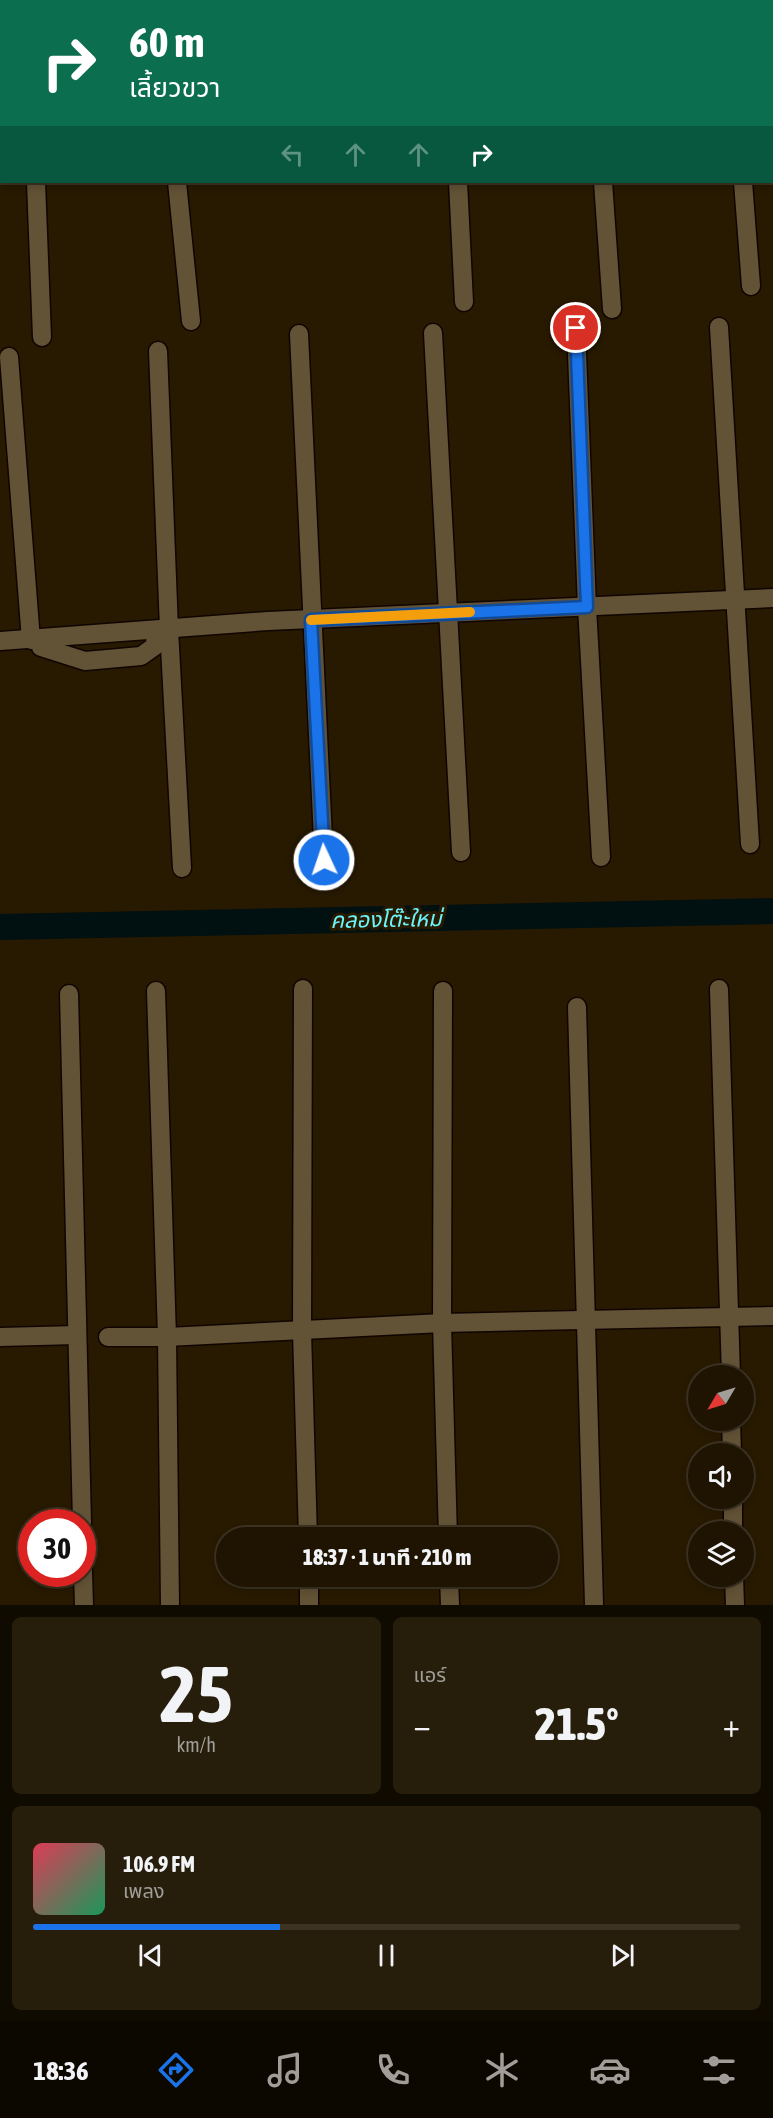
<!DOCTYPE html>
<html lang="th">
<head>
<meta charset="utf-8">
<style>
	:root { --surface:#1e1401; --page:#261d0b; --text:#f1f3f6; --muted:#a19e99; --line:#3c3323; --accent:#1a73e8 }
	body { margin:0; font-family:"Asap Condensed","Noto Sans Thai",sans-serif; background:var(--page); color:var(--text); height:100vh; display:flex; flex-direction:column; font-size:22px; white-space:nowrap }
	* { box-sizing:border-box; margin:0 }
	p { font-size:20px; color:var(--muted) }
	.icon { flex:none; width:33px; height:33px; fill:none; stroke:currentColor; stroke-width:2; stroke-linecap:round; stroke-linejoin:round }
	.map { position:relative; height:1605px; overflow:hidden }
	.side { display:flex; flex-direction:column; gap:12px; padding:12px; background:#100b01; flex:1 }
	.side>* { flex:none }
	.hud { position:absolute; left:0px; top:0px; width:774px; height:183px; box-shadow:0 3px 9px #0003,0 0 0 2px var(--line); background:#0b6e4f; color:#fff; overflow:hidden }
	.needle { width:39px; rotate:232deg }
	.controls { position:absolute; left:688px; top:1365px; display:grid; gap:12px }
	.controls a { display:grid; place-items:center; width:66px; height:66px; border-radius:50%; background:var(--surface); box-shadow:0 3px 9px #0003,0 0 0 2px var(--line); font-size:30px }
	.speed { position:absolute; left:18px; top:1509px; display:flex; gap:12px; font-size:30px; font-weight:700; text-align:center }
	.speed>* { display:grid; place-content:center; width:78px; height:78px; border-radius:50%; background:var(--surface); box-shadow:0 3px 9px #0003,0 0 0 2px var(--line); line-height:1 }
	.speed .limit { border:9px solid #d22; background:#fff; color:#111 }
	.pin { position:absolute; display:grid; place-items:center; width:51px; height:51px; color:#fff; margin:-26px; border:3px solid #fff; border-radius:50%; box-shadow:0 2px 6px #0007 }
	.me { position:absolute; width:66px; margin:-33px; rotate:357deg; stroke-linejoin:round; filter:drop-shadow(0 0 4px #0008) }
	.turn { display:flex; align-items:center; gap:21px; height:126px; padding:0 30px; font-size:27px }
	.turn .icon { width:78px; height:78px; stroke-width:2.5 }
	.turn b { display:block; font-size:42px; line-height:51px }
	.lanes { display:flex; align-items:center; height:57px; padding:0 30px; background:#0003; justify-content:center; gap:30px; direction:ltr }
	.lanes .off { opacity:.35 }
	.big { font-size:45px; font-weight:800; line-height:1.1 }
	.side .card { flex:1; display:flex; flex-direction:column; justify-content:center; gap:9px; min-width:0; padding:0 21px; border-radius:9px; background:var(--page) }
	.side .dial { align-items:center; gap:0 }
	.dial b { font-size:78px; line-height:1 }
	.song { display:flex; align-items:center; gap:18px }
	.cover { width:72px; height:72px; border-radius:9px; background:linear-gradient(135deg,hsl(350 70% 55%),hsl(150 70% 35%)) }
	.played { height:6px; border-radius:3px; background:linear-gradient(90deg,var(--accent) 35%,var(--line) 35%) }
	.keys { display:flex; justify-content:space-around; direction:ltr }
	.heat { display:flex; justify-content:space-between; align-items:center; font-size:33px; direction:ltr }
	.side .tiles { flex:1; display:grid; gap:12px; grid-template-columns:1fr 1fr }
	.card:last-child { grid-column:span 2 }
	.trip { position:absolute; left:216px; top:1527px; width:342px; height:60px; border-radius:30px; background:var(--surface); box-shadow:0 3px 9px #0003,0 0 0 2px var(--line); font-weight:800; line-height:60px; text-align:center }
	.dock { display:flex; height:96px; justify-content:space-around; align-items:center; background:#0c0800; color:var(--muted) }
	.dock .icon { width:42px; height:42px }
	.dock .on { color:var(--accent) }
	.dock b { font-size:27px; color:var(--text) }
	.map>svg:first-child { display:block }
</style>
</head>
<body>
<div class="map">
<svg width="773" height="1605" viewBox="0 0 773 1605">
	<rect width="100%" height="100%" fill="#281a01"/>
	<g fill="none" stroke-linecap="round" stroke-linejoin="round">
		<!-- canal -->
		<polyline stroke="#011011" stroke-width="26" points="0,927 773,911"/>
		<defs>
			<g id="minor">
				<polyline points="160,0 160,2"/>
				<polyline points="251,0 252,2"/>
				<polyline points="450,0 450,2"/>
				<polyline points="591,0 591,2"/>
				<polyline points="728,0 729,2"/>
				<polyline points="0,2 50,0"/>
				<polyline points="359,2 360,0"/>
				<polyline points="36,182 42,337"/>
				<polyline points="177,182 191,321"/>
				<polyline points="458,182 464,302"/>
				<polyline points="603,182 612,309"/>
				<polyline points="743,182 751,286"/>
				<polyline points="719,327 750,844"/>
				<polyline points="576,328 587,607 601,857"/>
				<polyline points="433,333 461,852"/>
				<polyline points="299,334 324,860"/>
				<polyline points="158,351 169,629 182,868"/>
				<polyline points="9,357 31,640"/>
				<polyline points="40,639 41,647 85,661 141,656 155,646 156,630"/>
				<polyline points="0,641 268,621 773,598"/>
				<polyline points="303,989 302,1331 308,1538"/>
				<polyline points="719,989 731,1376"/>
				<polyline points="156,991 167,1337 170,1605"/>
				<polyline points="443,991 442,1323 448,1538"/>
				<polyline points="69,994 82,1522"/>
				<polyline points="577,1007 594,1605"/>
				<polyline points="0,1337 77,1335"/>
				<polyline points="108,1337 167,1337 442,1323 773,1316"/>
				<polyline points="731,1420 732,1454"/>
				<polyline points="733,1498 733,1532"/>
				<polyline points="82,1540 84,1605"/>
				<polyline points="309,1576 309,1605"/>
				<polyline points="449,1576 450,1605"/>
				<polyline points="734,1576 735,1605"/>
			</g>
		</defs>
		<!-- minor casing -->
		<use href="#minor" stroke="#100500" stroke-width="21"/>
		<!-- minor -->
		<use href="#minor" stroke="#625236" stroke-width="18"/>
	</g>
	<g fill="none" stroke-linecap="round" stroke-linejoin="round">
		<defs>
			<polyline id="route" points="324,860 311,620 587,607 576,328"/>
		</defs>
		<!-- route casing -->
		<use href="#route" stroke="#114b97" stroke-width="15"/>
		<!-- route -->
		<use href="#route" stroke="#1a73e8" stroke-width="10"/>
		<!-- slow -->
		<polyline stroke="#f59e0b" stroke-width="10" points="311,620 470,612"/>
	</g>
	<g text-anchor="middle" stroke-width="6" stroke-linejoin="round" paint-order="stroke">
		<!-- water labels -->
		<g font-size="22" font-style="italic" fill="#6af5fb" stroke="#281a01">
			<text transform="translate(386 919) rotate(-1)" y="8">คลองโต๊ะใหม่</text>
		</g>
	</g>
</svg>
<div class="controls">
<a><svg class="needle" viewBox="-14 -14 28 28"><path d="M0-13l5 13h-10z" fill="#e53935"/><path d="M0 13l5-13h-10z" fill="#a19e99"/></svg></a>
<a><svg class="icon" aria-label="sound" viewBox="0 0 24 24"><path d="M4 9h4l5-4v14l-5-4H4zM17 9q2 3 0 6"/></svg></a>
<a><svg class="icon" aria-label="layers" viewBox="0 0 24 24"><path d="M12 4l9 5-9 5-9-5zM3 14l9 5 9-5"/></svg></a>
</div>
<div class="speed"><div class="limit">30</div></div>
<div class="pin" style="left:576px;top:328px;background:#d93025"><svg class="icon" aria-label="arrive" viewBox="0 0 24 24"><path d="M6 21V4h12l-3 4 3 4H6"/></svg></div>
<svg class="me" style="left:324px;top:860px" viewBox="-20 -20 40 40"><circle r="17" fill="#1a73e8" stroke="#fff" stroke-width="3"/><path d="M0-11L8 9 0 5-8 9z" fill="#fff"/></svg>
<div class="trip">18:37 · 1 นาที · 210 m</div>
<div class="hud">
<div class="turn"><svg class="icon" aria-label="right" viewBox="0 0 24 24"><path d="M7 20v-9h11M14 6l5 5-5 5"/></svg><div><b>60 m</b>เลี้ยวขวา</div></div>
<div class="lanes"><svg class="icon off" aria-label="left" viewBox="0 0 24 24"><path d="M17 20v-9H6M10 6l-5 5 5 5"/></svg><svg class="icon off" aria-label="ahead" viewBox="0 0 24 24"><path d="M12 20V5M6 11l6-6 6 6"/></svg><svg class="icon off" aria-label="ahead" viewBox="0 0 24 24"><path d="M12 20V5M6 11l6-6 6 6"/></svg><svg class="icon" aria-label="right" viewBox="0 0 24 24"><path d="M7 20v-9h11M14 6l5 5-5 5"/></svg></div>
</div>
</div>
<section class="side">
<div class="tiles">
<div class="card dial"><b>25</b><p>km/h</p></div>
<div class="card"><p>แอร์</p>
<div class="heat"><a>−</a><b class="big">21.5°</b><a>+</a></div>
</div>
<div class="card">
<div class="song"><i class="cover"></i><div><b>106.9 FM</b><p>เพลง</p></div></div>
<div class="played"></div>
<div class="keys"><svg class="icon" aria-label="previous" viewBox="0 0 24 24"><path d="M18 5L8 12l10 7zM5 5v14"/></svg><svg class="icon" aria-label="pause" viewBox="0 0 24 24"><path d="M8 5v14M16 5v14"/></svg><svg class="icon" aria-label="next" viewBox="0 0 24 24"><path d="M6 5l10 7-10 7zM19 5v14"/></svg></div>
</div>
</div>
</section>
<nav class="dock">
<b>18:36</b>
<svg class="icon on" aria-label="directions" viewBox="0 0 24 24"><path d="M12 3l9 9-9 9-9-9zM9 14v-3h6M13 9l2 2-2 2"/></svg>
<svg class="icon" aria-label="music" viewBox="0 0 24 24"><path d="M9 18V5l10-2v13"/><circle cx="6" cy="18" r="3"/><circle cx="16" cy="16" r="3"/></svg>
<svg class="icon" aria-label="phone" viewBox="0 0 24 24"><path d="M5 4h4l2 5-3 2q2 4 5 5l2-3 5 2v4C11 20 4 13 5 4z"/></svg>
<svg class="icon" aria-label="climate" viewBox="0 0 24 24"><path d="M12 3v18M4 7l16 10M4 17L20 7"/></svg>
<svg class="icon" aria-label="car" viewBox="0 0 24 24"><path d="M5 17H2v-5l4-1 3-4h7l3 4 3 1v5h-3M9 17h6M6 11h13"/><circle cx="7" cy="17" r="2"/><circle cx="17" cy="17" r="2"/></svg>
<svg class="icon" aria-label="filters" viewBox="0 0 24 24"><path d="M4 7h16M4 17h16"/><circle cx="9" cy="7" r="2"/><circle cx="15" cy="17" r="2"/></svg>
</nav>
</body>
</html>
